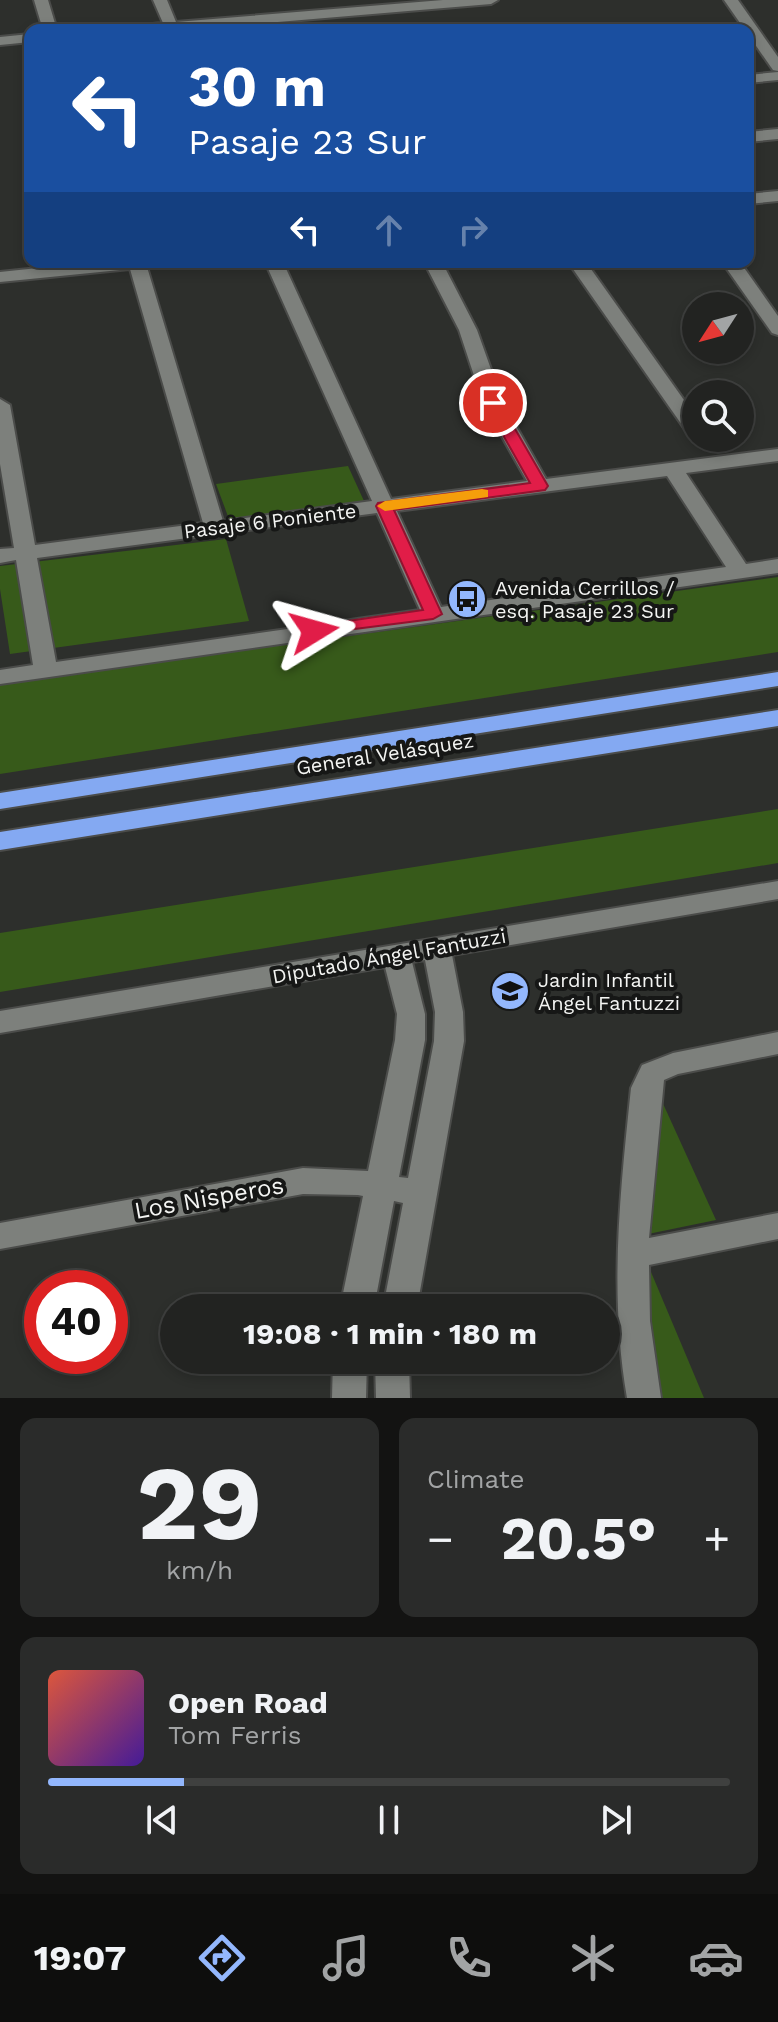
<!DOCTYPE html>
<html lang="en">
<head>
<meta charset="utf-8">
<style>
	:root { --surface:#222321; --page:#2a2b2a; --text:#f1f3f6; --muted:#a2a4a5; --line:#3f403f; --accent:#93b7fd }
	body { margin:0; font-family:"Work Sans",sans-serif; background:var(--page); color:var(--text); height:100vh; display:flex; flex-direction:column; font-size:30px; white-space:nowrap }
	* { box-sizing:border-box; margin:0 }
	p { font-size:26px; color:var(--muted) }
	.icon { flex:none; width:44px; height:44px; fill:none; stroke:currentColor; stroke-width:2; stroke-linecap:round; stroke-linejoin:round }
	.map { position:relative; height:1398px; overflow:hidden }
	.details { display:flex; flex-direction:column; gap:20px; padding:20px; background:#131312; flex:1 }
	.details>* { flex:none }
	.guide { position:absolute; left:24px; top:24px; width:730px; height:244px; border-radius:16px; box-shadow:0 4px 12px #0003,0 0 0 2px var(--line); background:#1a4fa0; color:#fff; overflow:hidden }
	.needle { width:52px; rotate:234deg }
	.buttons { position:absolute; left:682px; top:292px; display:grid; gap:16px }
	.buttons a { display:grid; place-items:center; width:72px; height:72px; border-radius:50%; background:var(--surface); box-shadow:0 4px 12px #0003,0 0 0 2px var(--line); font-size:40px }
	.speed { position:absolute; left:24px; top:1270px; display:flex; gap:16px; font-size:40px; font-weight:700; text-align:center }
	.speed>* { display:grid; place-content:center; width:104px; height:104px; border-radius:50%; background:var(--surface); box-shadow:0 4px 12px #0003,0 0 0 2px var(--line); line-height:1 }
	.speed .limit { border:12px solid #d22; background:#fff; color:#111 }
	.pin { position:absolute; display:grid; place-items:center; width:68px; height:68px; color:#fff; margin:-34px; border:4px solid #fff; border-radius:50%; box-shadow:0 2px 8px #0007 }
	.me { position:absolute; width:88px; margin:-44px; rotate:82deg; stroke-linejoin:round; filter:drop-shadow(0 0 6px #0008) }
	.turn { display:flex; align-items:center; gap:28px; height:168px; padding:0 32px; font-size:36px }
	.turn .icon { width:104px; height:104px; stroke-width:2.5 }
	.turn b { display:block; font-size:56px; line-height:68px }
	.lanes { display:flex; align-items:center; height:76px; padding:0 32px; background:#0003; justify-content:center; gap:40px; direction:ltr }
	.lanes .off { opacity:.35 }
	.big { font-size:60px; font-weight:700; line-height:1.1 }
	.details .widget { flex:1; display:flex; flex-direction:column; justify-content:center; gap:12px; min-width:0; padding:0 28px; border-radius:16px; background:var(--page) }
	.details .dial { align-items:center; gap:0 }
	.dial b { font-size:104px; line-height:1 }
	.song { display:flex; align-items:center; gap:24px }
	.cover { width:96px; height:96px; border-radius:12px; background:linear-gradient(135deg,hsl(10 70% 55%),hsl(260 70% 35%)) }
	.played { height:8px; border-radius:4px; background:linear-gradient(90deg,var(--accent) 20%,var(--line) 20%) }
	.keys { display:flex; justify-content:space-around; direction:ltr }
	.heat { display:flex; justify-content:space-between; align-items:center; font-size:44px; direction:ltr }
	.details .tiles { flex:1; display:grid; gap:20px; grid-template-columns:1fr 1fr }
	.widget:last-child { grid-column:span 2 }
	.trip { position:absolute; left:160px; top:1294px; width:460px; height:80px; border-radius:40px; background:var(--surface); box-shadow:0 4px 12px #0003,0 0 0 2px var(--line); font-weight:700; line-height:80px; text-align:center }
	.tab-bar { display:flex; height:128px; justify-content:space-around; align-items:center; background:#0e0e0d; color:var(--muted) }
	.tab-bar .icon { width:56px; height:56px }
	.tab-bar .current { color:var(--accent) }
	.tab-bar b { font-size:36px; color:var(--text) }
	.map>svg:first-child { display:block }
</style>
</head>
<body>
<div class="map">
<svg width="778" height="1398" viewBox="0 0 778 1398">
	<rect width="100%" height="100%" fill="#2d2f2c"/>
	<!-- green -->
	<g fill="#375a1a">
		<polygon points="348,466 364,501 229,519 216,484"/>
		<polygon points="226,539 249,621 10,654 0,589 0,566"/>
		<polygon points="778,577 778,652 0,774 0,684"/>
		<polygon points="778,809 778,863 0,992 0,933"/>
		<polygon points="660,1097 716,1220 648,1234"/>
		<polygon points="651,1272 704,1398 657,1398 645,1368"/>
	</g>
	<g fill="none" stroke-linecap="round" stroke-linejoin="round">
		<defs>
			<g id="minor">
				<polygon points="34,0 48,0 57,30 43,30"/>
				<polygon points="153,0 167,0 176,22 443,0 498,0 491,4 181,30 124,30 131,26 163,23"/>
				<polygon points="724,0 738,0 778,57 778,71 773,70"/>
				<polygon points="30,34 30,42 0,45 0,37"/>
				<polygon points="778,72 778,80 748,83 748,75"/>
				<polygon points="778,129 778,139 748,142 748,132"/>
				<polygon points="778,191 778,201 748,204 748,194"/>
				<path d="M95 262H155L147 267 223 521 372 501 265 262H283L391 499 527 481 483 403 459 330 424 262H442L477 330 503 403 546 479 778 449V461L686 473 746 564 778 559V573L0 684V670L33 665 16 560 0 563V549L14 548 0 464V399L10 405 35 545 203 523 130 269 0 282V272ZM667 476 726 567 441 607 397 511ZM377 513 420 610 56 662 37 558Z"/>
				<polygon points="568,262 586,262 696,417 696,437 689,435"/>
				<polygon points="722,262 740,262 778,316 778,335 772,333"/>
				<path d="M778 881V899L452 955 463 1012 464 1041 417 1308H383L403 1203 394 1201 374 1308H340L363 1196 358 1195 303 1194 0 1249V1223L303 1168 368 1171 395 1040 397 1014 385 967 0 1033V1011ZM425 960 435 1012 434 1041 408 1178 399 1177 425 1040V1014L412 962Z"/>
				<path d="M778 1032V1054L678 1074 664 1080 649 1238 778 1213V1239L649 1265 650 1321 661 1398H627C609 1294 620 1193 631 1088L642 1065 673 1053Z"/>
				<polygon points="333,1360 367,1360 366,1398 332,1398"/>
				<polygon points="375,1360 409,1360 410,1398 376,1398"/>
			</g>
			<g id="highway">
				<polygon points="778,672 778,686 0,809 0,793"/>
				<polygon points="778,710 778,726 0,850 0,832"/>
			</g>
		</defs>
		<!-- minor casing -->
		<use href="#minor" stroke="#4b4c4a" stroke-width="4"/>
		<!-- highway casing -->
		<use href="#highway" stroke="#4b4c4a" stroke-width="4"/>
		<!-- minor -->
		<use href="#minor" fill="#7d807c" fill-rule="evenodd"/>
		<!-- highway -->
		<use href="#highway" fill="#84a9f2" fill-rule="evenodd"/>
	</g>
	<!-- route -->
	<polygon fill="#e11d48" stroke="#92132f" stroke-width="2" points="493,399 500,403 548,486 545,490 394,510 442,614 433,619 308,635 305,631 308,628 314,626 423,610 376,506 378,503 530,483 485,403"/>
	<!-- slow -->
	<polygon fill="#f59e0b" points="482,489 488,490 488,497 385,511 377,506 385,501"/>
	<!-- icons -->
	<defs>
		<symbol id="bus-disc" viewBox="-11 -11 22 22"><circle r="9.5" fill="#93b7fd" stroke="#161716"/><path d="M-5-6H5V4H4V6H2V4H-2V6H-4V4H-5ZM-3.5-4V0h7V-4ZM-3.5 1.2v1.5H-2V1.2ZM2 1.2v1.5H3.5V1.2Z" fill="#111"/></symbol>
		<symbol id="school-disc" viewBox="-11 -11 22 22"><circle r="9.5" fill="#93b7fd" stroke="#161716"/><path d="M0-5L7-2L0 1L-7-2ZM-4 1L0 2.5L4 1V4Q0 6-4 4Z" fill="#111"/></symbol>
	</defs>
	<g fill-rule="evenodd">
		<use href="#bus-disc" x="445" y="577" width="44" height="44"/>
		<use href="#school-disc" x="488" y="969" width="44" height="44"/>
	</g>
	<g text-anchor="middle" stroke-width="8" stroke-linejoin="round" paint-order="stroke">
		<!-- street labels -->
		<g font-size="20" fill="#f4f5f3" stroke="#161716">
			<text transform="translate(270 521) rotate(-7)" y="7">Pasaje 6 Poniente</text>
			<text transform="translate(385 754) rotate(-9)" y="7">General Velásquez</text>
			<text transform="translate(389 956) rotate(-10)" y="7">Diputado Ángel Fantuzzi</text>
		</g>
		<!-- poi labels -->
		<g font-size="20" fill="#f4f5f3" stroke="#161716" text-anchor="start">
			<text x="495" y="595">Avenida Cerrillos /<tspan x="495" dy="23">esq. Pasaje 23 Sur</tspan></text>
			<text x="538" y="987">Jardin Infantil<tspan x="538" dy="23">Ángel Fantuzzi</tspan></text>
		</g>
		<!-- near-street labels -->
		<g font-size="24" fill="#f4f5f3" stroke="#161716">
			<text transform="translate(209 1198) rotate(-10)" y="8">Los Nisperos</text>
		</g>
	</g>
</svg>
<div class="buttons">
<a><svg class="needle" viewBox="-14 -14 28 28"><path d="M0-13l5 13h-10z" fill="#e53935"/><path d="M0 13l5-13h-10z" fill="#a2a4a5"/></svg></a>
<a><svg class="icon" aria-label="search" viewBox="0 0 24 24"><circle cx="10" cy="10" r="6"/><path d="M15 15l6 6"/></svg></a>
</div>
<div class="speed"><div class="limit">40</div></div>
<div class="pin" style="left:493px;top:403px;background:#d93025"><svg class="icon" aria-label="arrive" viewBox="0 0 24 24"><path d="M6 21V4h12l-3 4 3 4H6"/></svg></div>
<svg class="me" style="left:314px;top:631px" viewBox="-20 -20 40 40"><path d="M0-17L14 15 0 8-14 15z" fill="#e11d48" stroke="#fff" stroke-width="4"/></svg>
<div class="trip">19:08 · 1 min · 180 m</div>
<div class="guide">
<div class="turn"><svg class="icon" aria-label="left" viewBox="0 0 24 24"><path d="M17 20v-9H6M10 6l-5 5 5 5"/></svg><div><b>30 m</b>Pasaje 23 Sur</div></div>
<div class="lanes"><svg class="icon" aria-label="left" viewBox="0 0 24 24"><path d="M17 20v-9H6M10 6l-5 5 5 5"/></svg><svg class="icon off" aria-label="ahead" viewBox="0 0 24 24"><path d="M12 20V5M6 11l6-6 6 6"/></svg><svg class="icon off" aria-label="right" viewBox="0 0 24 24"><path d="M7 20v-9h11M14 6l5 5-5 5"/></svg></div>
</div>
</div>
<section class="details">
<div class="tiles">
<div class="widget dial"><b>29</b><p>km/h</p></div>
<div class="widget"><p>Climate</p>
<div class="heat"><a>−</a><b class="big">20.5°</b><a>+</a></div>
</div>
<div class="widget">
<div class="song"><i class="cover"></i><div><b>Open Road</b><p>Tom Ferris</p></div></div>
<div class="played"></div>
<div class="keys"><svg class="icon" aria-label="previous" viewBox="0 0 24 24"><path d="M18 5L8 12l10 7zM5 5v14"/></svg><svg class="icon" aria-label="pause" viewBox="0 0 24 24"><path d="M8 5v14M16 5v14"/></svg><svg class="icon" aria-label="next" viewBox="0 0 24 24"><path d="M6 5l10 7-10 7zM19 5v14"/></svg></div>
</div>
</div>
</section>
<nav class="tab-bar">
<b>19:07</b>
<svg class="icon current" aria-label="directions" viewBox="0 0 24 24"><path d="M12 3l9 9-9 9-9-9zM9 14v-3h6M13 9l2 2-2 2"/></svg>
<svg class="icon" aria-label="music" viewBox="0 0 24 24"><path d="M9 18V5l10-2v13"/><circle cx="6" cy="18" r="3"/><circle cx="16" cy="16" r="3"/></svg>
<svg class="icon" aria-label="phone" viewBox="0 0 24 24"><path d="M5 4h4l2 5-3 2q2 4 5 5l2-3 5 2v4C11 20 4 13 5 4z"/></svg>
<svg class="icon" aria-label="climate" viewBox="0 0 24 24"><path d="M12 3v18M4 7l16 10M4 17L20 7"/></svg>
<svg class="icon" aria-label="car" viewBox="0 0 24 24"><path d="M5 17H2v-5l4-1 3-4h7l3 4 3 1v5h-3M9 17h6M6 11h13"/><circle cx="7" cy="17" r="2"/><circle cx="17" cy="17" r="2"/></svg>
</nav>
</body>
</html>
